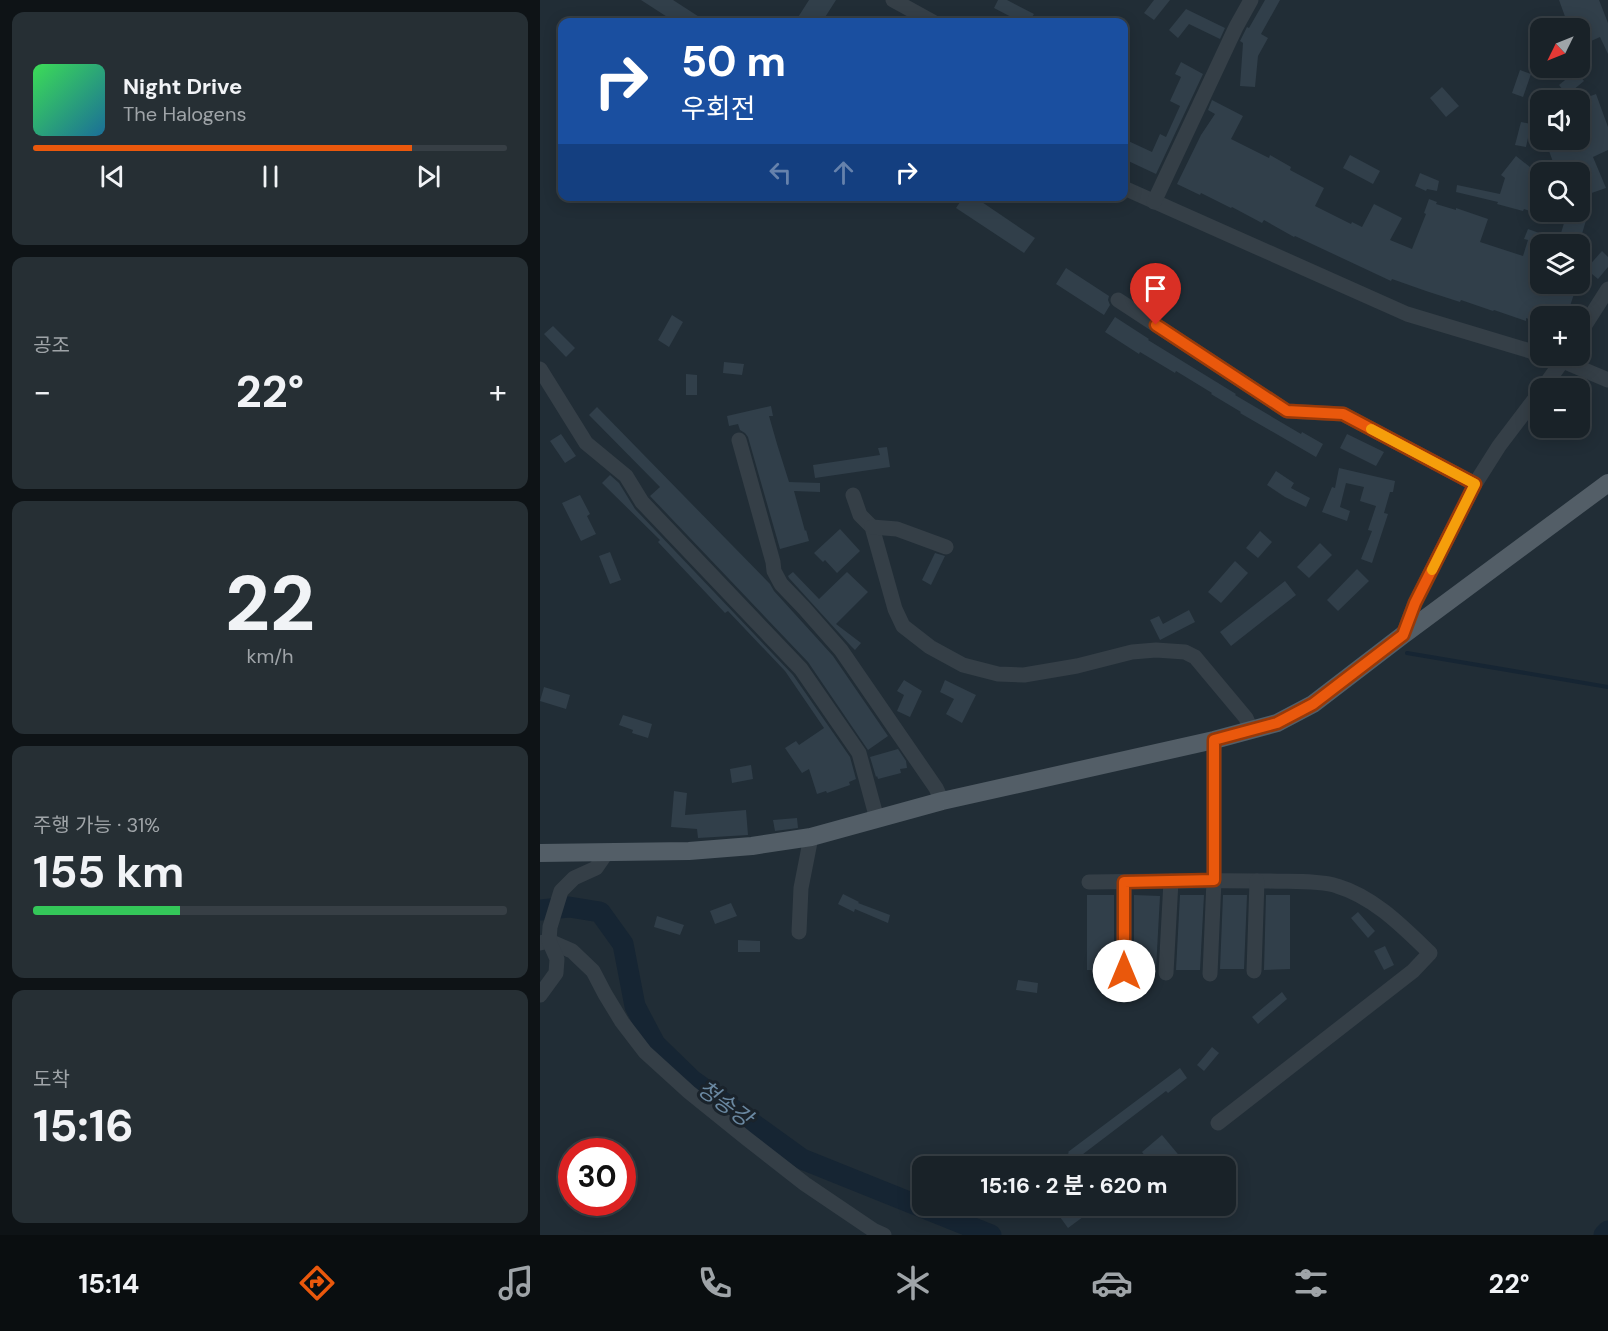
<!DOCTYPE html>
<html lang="ko">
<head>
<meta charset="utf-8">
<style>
	:root { --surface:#192228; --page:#262f34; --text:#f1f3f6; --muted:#9fa4a8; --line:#373f45; --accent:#ea580c }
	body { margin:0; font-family:"DM Sans","Noto Sans KR",sans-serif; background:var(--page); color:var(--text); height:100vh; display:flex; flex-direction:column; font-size:22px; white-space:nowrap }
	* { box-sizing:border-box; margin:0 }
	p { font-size:20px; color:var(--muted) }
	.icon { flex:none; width:33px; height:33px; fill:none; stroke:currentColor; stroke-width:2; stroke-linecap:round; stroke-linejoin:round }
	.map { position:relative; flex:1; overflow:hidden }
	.drawer { display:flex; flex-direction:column; gap:12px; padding:12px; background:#0e1316; width:540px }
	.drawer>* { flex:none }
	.top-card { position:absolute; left:18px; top:18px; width:570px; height:183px; border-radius:12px; box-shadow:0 3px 15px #0003,0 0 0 2px var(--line); background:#1a4fa0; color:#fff; overflow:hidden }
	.needle { width:39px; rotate:227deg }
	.buttons { position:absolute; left:990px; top:18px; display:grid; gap:12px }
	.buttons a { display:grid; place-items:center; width:60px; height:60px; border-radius:12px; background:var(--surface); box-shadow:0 3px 15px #0003,0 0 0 2px var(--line); font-size:30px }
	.speed { position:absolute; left:18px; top:1138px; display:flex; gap:12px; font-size:30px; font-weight:700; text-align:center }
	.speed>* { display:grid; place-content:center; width:78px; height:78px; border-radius:50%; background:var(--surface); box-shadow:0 3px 15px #0003,0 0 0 2px var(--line); line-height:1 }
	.speed .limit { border:9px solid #d22; background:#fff; color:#111 }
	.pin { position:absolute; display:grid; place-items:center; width:51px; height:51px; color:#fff; margin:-62px -26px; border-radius:50% 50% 50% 0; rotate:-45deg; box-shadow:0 0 6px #0007 }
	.pin .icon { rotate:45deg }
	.me { position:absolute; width:66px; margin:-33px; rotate:0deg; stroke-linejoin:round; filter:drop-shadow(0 0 4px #0008) }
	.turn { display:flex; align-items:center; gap:21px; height:126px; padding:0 24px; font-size:27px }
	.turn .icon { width:78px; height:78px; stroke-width:2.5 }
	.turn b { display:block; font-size:42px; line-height:51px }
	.lanes { display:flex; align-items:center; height:57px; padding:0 24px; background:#0003; justify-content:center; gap:30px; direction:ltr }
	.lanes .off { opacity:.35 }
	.big { font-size:45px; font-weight:700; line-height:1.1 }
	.drawer .widget { flex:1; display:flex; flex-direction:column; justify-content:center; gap:9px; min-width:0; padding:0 21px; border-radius:12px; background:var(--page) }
	.drawer .dial { align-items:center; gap:0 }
	.dial b { font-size:78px; line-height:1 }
	.song { display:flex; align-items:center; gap:18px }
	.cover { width:72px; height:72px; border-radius:9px; background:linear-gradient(135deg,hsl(130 70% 55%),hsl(200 70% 35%)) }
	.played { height:6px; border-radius:3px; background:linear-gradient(90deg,var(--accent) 80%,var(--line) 80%) }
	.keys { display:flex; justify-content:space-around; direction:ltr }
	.heat { display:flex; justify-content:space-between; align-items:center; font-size:33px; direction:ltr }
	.charge { height:9px; border-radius:4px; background:linear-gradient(90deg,#34c759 31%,var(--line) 0) }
	.trip { position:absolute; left:372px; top:1156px; width:324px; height:60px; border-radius:12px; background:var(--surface); box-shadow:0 3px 15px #0003,0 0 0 2px var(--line); font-weight:700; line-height:60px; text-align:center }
	.menu { display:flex; height:96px; justify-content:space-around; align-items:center; background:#0a0e10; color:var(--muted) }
	.menu .icon { width:42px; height:42px }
	.menu .on { color:var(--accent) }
	.menu b { font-size:27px; color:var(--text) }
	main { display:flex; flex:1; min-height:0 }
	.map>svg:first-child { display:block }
</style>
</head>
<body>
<main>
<section class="drawer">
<div class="widget">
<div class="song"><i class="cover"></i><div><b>Night Drive</b><p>The Halogens</p></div></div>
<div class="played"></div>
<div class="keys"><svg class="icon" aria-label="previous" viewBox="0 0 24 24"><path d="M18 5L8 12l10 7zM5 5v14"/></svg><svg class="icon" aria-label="pause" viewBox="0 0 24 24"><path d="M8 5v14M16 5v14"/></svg><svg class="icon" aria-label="next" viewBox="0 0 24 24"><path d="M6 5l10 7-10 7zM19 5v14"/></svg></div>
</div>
<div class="widget"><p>공조</p>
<div class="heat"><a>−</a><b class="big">22°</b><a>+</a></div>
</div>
<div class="widget dial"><b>22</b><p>km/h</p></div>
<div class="widget"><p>주행 가능 · 31%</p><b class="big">155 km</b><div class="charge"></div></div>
<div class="widget"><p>도착</p><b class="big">15:16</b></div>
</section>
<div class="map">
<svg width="1068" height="1235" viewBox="0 0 1068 1235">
	<rect width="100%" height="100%" fill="#212d36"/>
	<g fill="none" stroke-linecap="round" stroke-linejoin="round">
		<!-- stream -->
		<polyline stroke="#162533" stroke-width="4" points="867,653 1068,687"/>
		<!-- river -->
		<g stroke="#162533" stroke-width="21">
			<polyline points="0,910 29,907 60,912 83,944 95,1006 115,1044 152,1080 262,1159 451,1235"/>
			<polyline points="1064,1235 1068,1231"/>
		</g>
	</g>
	<!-- building -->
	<g fill="#313f4a">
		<polygon points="101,0 133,0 167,22 135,22"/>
		<polygon points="269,0 296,0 282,22 255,22"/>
		<polygon points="458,0 467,0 494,14 489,22 481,22 454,8"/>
		<polygon points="614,0 630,0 614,20 604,13"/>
		<polygon points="725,0 740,0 721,34 728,38 718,56 715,87 700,86 703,43 700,41 707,27 709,28"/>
		<polygon points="1019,0 1059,0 1068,23 1068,54 1060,37 1040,46 1040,28 1012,28 1027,22"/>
		<polygon points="646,9 685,28 680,39 649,24 638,38 629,30"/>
		<polygon points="641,62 663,74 616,174 584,159 584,139 612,152 620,134 626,137 640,106 630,101 641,77 635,74"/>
		<polygon points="980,70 991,74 983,97 972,93"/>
		<polygon points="1036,71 1044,81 1027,95 1019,85"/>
		<polygon points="902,87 919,106 906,117 890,98"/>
		<polygon points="1056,94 1068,127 1068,150 1053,157 1066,188 1040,197 1040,161 1016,170 1009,151 1040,140 1040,100"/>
		<polygon points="672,100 703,116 691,139 729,158 730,155 751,167 750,170 784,188 775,206 811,224 812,222 822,227 834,204 862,218 850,240 872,249 886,214 884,213 889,199 897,202 896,204 916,210 916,208 948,219 940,242 983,256 988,240 984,239 988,229 1019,240 1024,223 984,209 983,211 957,204 958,202 916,192 917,185 960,194 965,178 961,175 976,156 1000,175 1000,186 990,199 1000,202 1000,212 1028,212 1047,217 1039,244 1000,244 1000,284 1029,284 1025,294 1031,287 1029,293 1034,294 1030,306 1026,305 1022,316 1000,316 1000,323 986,318 986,321 954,310 953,311 921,300 920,302 886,291 852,279 851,281 755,236 754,237 724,220 722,223 692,207 691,208 661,193 660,195 637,184 661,135 675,114 668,110"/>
		<polygon points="981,122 991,124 986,147 975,145"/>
		<polygon points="810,155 840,171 833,184 803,168"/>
		<polygon points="880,173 899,181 897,191 887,189 886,191 875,186"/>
		<polygon points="424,196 433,196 495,238 484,253 416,208"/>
		<polygon points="1062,251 1068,257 1068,267 1058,279 1046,269"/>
		<polygon points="526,268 569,296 568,300 570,305 564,315 516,284"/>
		<polygon points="132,315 143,322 129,347 118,340"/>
		<polygon points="575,317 609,339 608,340 696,394 695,395 761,434 762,432 783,444 776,457 700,413 701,412 671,394 672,393 636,371 635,373 600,352 599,354 565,332"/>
		<polygon points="13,326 35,348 26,357 4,334"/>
		<polygon points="184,362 204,364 202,375 183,373"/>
		<polygon points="146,374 157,375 157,395 146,395"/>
		<polygon points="231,406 233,416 229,416 237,444 249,482 280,483 280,492 254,491 265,531 266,530 269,541 240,549 208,437 205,433 200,430 198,424 189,426 187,416"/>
		<polygon points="57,407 230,584 234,591 293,656 348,736 328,750 268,662 110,496 120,487 49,415"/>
		<polygon points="21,434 36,456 25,463 10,441"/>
		<polygon points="807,434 844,452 836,466 800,448"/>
		<polygon points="347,447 350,467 275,478 273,465 340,455 338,448"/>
		<polygon points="799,468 855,481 853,492 850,492 844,513 848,514 832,563 821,559 832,531 828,530 836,506 820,501 824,487 806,483 800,507 810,511 807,521 782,512 792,487 795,488"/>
		<polygon points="736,471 754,483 751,488 770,498 766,507 745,497 727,485"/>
		<polygon points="70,475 79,483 95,509 253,675 310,757 316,779 309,782 310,785 287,793 286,791 277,794 269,769 262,773 245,748 256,741 259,745 284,728 245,671 188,611 185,613 118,542 120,540 62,483"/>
		<polygon points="40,495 50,514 47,516 56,534 41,541 22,503"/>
		<polygon points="300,529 320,551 297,573 285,560 283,562 274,553"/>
		<polygon points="720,531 732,542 718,558 706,548"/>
		<polygon points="780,543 792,555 769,578 757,567"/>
		<polygon points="70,552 81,580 70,584 59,556"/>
		<polygon points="395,553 405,556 391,585 382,580"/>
		<polygon points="695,561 708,573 681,603 668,592"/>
		<polygon points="817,569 829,581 798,611 787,600"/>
		<polygon points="253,572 279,599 307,572 328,592 296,624 321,643 315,650 310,645 249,578 248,576"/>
		<polygon points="745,581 756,595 691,646 680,632"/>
		<polygon points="649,610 655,622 620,640 610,620 619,616 623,624"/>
		<polygon points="364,680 382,691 370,717 357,711 364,695 357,691"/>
		<polygon points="405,680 436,695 422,723 406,714 414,699 400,692"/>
		<polygon points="4,687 30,695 26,709 0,701"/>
		<polygon points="83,715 112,724 108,738 92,733 93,730 79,725"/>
		<polygon points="358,749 366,761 367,768 360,769 361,773 338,779 337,776 336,777 330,757"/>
		<polygon points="211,765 213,779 192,783 190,769"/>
		<polygon points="134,791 147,793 145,815 206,810 208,835 158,838 157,829 131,827"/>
		<polygon points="257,818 258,828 235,831 233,820"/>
		<polygon points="303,894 319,902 318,903 350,915 348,923 315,909 314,912 298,904"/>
		<rect x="547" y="895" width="27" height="75"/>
		<polygon points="594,895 620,896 616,969 594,969"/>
		<polygon points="640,895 664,895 660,970 636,970"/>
		<polygon points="683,895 707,895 704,969 680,969"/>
		<polygon points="726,895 750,895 750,969 724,970"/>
		<polygon points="191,903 197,916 175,924 170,911"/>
		<polygon points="818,912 835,931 828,938 811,918"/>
		<polygon points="117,916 144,925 140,935 114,927"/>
		<polygon points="198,940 220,941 220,952 198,952"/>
		<polygon points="845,946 854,965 844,970 834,951"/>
		<polygon points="478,980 498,983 497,993 476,990"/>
		<polygon points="742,992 747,999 718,1024 712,1017"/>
		<polygon points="672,1047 679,1053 664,1071 657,1065"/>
		<polygon points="640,1068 647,1078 628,1093 626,1091 526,1167 507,1167 529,1153 528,1152"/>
		<polygon points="622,1135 642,1159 633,1167 614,1167 602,1152"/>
		<polygon points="512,1206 547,1206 551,1211 528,1228"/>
	</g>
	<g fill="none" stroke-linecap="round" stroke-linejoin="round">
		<!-- minor -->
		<g stroke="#353f47" stroke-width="15">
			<polyline points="353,0 393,22"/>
			<polyline points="584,188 867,314 1000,354"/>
			<polyline points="614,202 696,27 711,0"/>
			<polyline points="578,300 747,411 803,414 935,484"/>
			<polyline points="1040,333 1068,289"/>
			<polyline points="1005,356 1023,361 1068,380"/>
			<polyline points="0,369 46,443 86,476 102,502 261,669 319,753 337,819"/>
			<polyline points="1003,388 1026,356"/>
			<polyline points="199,440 233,562 234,571 241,584 264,608 301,650 365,743 396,788 402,801"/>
			<polyline points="313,495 320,515 332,527 355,609 363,626 390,647 423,665 458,674 484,675 537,666 592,652 616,650 645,652 655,657 706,718 711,730"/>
			<polyline points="332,527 357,529 406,547"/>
			<polyline points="863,635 875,603 935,484 959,446 1000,392"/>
			<path d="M549 882C609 881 669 880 729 881 748 882 780 880 797 886 834 897 863 927 890 953L873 971 678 1123"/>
			<polyline points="584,882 584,971"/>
			<polyline points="259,932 261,888 271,837"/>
			<polyline points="0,943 9,941 32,951 53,971 65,994 82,1022 105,1052 149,1092 206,1138 265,1184 333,1230 344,1235"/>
			<polyline points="714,971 717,881"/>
			<polyline points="626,973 631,881"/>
			<polyline points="670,974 674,880 674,740"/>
			<polyline points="0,995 16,973 17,959 9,941 10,927 21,891 34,878 56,868 67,852"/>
		</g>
		<!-- major -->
		<polyline stroke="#535e67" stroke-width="18" points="0,853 149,851 212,846 271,837 402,801 674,740 737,723 773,704 863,635 1068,483"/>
	</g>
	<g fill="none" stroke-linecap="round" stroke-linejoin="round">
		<defs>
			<polyline id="route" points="584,971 584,882 674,880 674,740 737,723 773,704 863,635 875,603 935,484 803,414 747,411 616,325"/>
		</defs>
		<!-- route casing -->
		<use href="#route" stroke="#983908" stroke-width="15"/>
		<!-- route -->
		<use href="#route" stroke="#ea580c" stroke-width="10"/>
		<!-- slow -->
		<polyline stroke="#f59e0b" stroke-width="10" points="831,429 935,484 892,570"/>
	</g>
	<g text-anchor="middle" stroke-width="6" stroke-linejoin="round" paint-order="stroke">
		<!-- water labels -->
		<g font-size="22" font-style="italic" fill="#6a88a1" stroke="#1a232b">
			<text transform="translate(185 1103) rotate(36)" y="8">청송강</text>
		</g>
	</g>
</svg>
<div class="buttons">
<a><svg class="needle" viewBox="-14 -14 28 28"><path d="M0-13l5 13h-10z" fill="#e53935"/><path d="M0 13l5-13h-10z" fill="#9fa4a8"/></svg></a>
<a><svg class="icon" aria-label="sound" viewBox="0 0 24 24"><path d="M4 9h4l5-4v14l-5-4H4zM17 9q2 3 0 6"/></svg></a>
<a><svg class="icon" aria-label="search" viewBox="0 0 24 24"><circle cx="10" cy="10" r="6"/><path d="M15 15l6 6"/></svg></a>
<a><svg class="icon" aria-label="layers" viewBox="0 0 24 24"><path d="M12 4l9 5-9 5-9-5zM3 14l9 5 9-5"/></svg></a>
<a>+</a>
<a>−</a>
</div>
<div class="speed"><div class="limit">30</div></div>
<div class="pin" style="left:616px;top:325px;background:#d93025"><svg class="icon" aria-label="arrive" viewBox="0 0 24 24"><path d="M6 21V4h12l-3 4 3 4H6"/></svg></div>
<svg class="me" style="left:584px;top:971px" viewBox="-20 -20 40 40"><circle r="19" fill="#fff"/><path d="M0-13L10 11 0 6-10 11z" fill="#ea580c"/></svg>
<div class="trip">15:16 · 2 분 · 620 m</div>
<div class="top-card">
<div class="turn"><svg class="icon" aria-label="right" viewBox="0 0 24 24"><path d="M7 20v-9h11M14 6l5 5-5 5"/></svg><div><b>50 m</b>우회전</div></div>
<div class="lanes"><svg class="icon off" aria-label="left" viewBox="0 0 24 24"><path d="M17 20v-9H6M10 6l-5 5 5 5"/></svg><svg class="icon off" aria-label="ahead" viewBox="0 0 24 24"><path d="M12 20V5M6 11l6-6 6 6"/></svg><svg class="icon" aria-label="right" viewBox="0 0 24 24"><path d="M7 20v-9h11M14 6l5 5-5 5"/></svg></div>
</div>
</div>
</main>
<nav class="menu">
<b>15:14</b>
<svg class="icon on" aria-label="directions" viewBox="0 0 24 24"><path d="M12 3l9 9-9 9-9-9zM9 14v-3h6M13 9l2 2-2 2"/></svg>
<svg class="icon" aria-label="music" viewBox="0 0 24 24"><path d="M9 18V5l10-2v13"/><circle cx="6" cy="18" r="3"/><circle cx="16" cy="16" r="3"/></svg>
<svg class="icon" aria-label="phone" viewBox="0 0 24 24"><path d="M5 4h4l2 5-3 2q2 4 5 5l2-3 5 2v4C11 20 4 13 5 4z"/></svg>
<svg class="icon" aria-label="climate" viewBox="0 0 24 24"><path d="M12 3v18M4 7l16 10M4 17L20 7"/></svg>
<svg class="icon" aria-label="car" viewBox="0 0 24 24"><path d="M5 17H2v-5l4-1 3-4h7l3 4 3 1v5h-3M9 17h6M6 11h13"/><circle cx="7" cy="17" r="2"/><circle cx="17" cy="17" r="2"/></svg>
<svg class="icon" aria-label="filters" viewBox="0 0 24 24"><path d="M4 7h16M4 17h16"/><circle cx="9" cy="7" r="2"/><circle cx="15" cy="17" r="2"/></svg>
<b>22°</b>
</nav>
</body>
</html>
